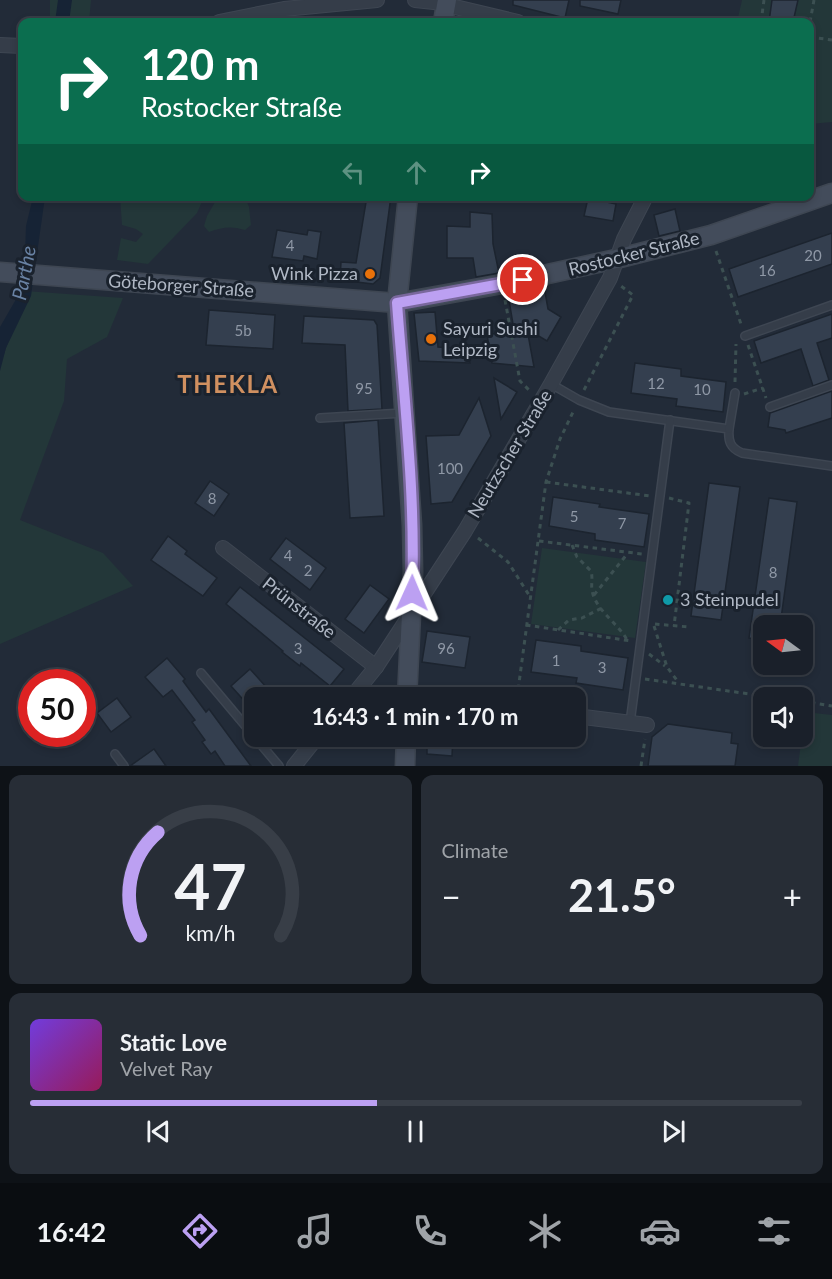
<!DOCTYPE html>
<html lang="en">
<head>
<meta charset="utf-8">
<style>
	:root { --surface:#1a202a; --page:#272d36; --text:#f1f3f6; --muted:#9fa3a8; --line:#383e47; --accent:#bca0f2 }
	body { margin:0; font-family:Lato,sans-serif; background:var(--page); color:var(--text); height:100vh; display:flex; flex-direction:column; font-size:22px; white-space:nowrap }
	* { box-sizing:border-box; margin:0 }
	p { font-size:20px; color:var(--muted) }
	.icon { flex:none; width:33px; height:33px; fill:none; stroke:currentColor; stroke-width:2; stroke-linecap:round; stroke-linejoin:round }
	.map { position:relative; height:766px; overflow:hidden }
	.drawer { display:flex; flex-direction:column; gap:9px; padding:9px; background:#0e1217; flex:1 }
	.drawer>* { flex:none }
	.hud { position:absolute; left:18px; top:18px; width:796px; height:183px; border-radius:12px; box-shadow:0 3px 9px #0003,0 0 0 2px var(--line); background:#0b6e4f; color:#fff; overflow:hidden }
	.needle { width:39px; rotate:285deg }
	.tools { position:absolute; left:753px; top:615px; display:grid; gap:12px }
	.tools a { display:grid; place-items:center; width:60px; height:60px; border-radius:12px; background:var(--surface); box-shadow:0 3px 9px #0003,0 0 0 2px var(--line); font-size:30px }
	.speed { position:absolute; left:18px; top:669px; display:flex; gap:12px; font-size:30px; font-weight:700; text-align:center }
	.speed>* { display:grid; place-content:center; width:78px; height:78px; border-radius:50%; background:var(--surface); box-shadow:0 3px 9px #0003,0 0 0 2px var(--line); line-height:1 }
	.speed .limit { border:9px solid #d22; background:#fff; color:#111 }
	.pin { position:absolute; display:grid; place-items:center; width:51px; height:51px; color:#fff; margin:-26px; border:3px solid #fff; border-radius:50%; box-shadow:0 2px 6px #0007 }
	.me { position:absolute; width:66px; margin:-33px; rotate:1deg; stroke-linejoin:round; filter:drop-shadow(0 0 4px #0008) }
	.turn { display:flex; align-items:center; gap:21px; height:126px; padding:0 24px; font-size:27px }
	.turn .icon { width:78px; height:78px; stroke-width:2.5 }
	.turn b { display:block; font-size:42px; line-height:51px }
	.lanes { display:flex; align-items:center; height:57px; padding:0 24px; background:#0003; justify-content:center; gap:30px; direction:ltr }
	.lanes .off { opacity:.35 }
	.big { font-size:45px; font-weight:700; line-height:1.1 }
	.drawer .widget { flex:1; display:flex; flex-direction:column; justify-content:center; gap:9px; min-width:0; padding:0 21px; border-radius:12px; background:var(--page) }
	.drawer .dial { align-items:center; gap:0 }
	.dial svg { height:156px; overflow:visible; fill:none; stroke:var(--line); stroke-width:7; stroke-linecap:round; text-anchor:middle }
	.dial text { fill:var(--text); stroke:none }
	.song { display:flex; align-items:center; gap:18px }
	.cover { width:72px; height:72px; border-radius:9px; background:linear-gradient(135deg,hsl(260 70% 55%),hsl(330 70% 35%)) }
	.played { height:6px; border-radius:3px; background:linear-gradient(90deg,var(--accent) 45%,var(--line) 45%) }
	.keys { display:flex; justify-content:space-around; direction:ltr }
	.heat { display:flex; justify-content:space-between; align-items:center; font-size:33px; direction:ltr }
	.drawer .tiles { flex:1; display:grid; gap:9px; grid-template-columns:1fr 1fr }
	.widget:last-child { grid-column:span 2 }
	.trip { position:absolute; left:244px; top:687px; width:342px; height:60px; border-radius:12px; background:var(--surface); box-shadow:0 3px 9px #0003,0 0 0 2px var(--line); font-weight:700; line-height:60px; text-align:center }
	.tab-bar { display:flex; height:96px; justify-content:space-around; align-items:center; background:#0a0d11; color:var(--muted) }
	.tab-bar .icon { width:42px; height:42px }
	.tab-bar .selected { color:var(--accent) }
	.tab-bar b { font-size:27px; color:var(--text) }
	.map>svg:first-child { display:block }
</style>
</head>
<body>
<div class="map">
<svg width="832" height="766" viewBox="0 0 832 766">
	<rect width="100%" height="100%" fill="#222b38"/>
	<!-- green -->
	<g fill="#233739">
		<polygon points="50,0 91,0 89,22 50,22"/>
		<polygon points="742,0 832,0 832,122 810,124 810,22 737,22"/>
		<polygon points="120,197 120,196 204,197 197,213 148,264 117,260 121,238 136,242 143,234 136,229 122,225"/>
		<path d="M218 197H245L249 207 251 225 245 230C231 226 223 227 209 232L204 226 207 216Z"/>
		<polygon points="25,291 123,298 107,337 67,359 64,401 20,520 103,553 133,586 0,644 0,366"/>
		<polygon points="542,548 646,562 635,638 531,624"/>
		<polygon points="805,712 832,715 832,766 798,766"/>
	</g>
	<!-- water -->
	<g fill="#162335">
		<polygon points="58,0 72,0 69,22 55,22"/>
		<polygon points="33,197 45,197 31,296 6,348 0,371 0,327 15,301 21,285 25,255 26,226"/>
	</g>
	<!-- building -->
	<g fill="#343f4f" stroke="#1c242f" stroke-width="1.5">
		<polygon points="513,0 569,0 565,18 513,5"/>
		<polygon points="580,0 621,0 618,14 580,6"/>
		<polygon points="772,0 798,0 793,22 769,22"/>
		<polygon points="367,196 391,196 380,278 373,284 340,280 341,262 356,263"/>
		<polygon points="588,198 616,204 613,221 584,216"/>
		<polygon points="675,209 680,231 659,236 654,215"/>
		<polygon points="470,212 492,214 493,244 499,273 476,277 473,258 447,258 447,226 470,227"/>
		<polygon points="277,230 307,235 308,230 321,232 317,259 304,256 303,261 272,257"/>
		<polygon points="832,233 832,264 738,297 729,269"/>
		<polygon points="544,286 548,309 561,317 547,341 527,329 534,367 492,363 487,335 514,330 508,294"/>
		<polygon points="209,310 275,315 273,349 206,345"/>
		<polygon points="435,312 438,347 464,349 470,363 419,361 414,313"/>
		<polygon points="832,314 832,338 817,343 829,380 813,386 801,349 761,363 754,341"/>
		<polygon points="304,316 374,320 377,325 382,409 348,411 345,345 302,343"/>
		<polygon points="635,363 681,369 681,376 726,382 723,412 676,406 677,399 631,393"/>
		<polygon points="494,378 517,392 501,419"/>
		<polygon points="832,391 832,418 786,433 785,430 768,427 770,413"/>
		<polygon points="479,398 491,436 452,502 431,504 426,436 459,435"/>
		<polygon points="378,420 384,516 350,518 344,423"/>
		<polygon points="210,481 229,494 214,516 195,503"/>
		<polygon points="709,483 740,487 721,620 691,616"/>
		<polygon points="553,497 600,504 599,507 649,514 644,547 595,540 595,534 549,526"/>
		<polygon points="769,498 797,502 780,626 764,626 764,640 749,638"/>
		<polygon points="168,536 187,551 185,554 217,578 203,596 151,560"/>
		<polygon points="286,538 326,568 310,590 270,559"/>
		<polygon points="370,585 389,599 364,633 345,619"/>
		<polygon points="240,587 344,669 330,686 301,663 300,666 282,652 283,651 226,604"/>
		<polygon points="427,631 470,637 465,668 422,662"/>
		<polygon points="536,640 581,646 581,651 628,658 623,690 576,683 577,678 531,672"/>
		<polygon points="167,658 185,679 183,681 206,712 209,709 251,766 225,766 215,751 211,754 202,742 205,740 192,722 195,720 172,690 163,697 145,677"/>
		<polygon points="250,669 267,688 248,705 231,686"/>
		<polygon points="117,698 131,717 111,732 97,713"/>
		<polygon points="668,724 732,733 731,743 738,744 735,766 648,766 652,737"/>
		<polygon points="427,736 453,736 452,756 427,754"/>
		<polygon points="154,749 166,766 130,766"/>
	</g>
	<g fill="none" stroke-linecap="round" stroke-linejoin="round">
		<defs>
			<g id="lane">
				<polyline points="745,336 832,305"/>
				<path d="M551 384 579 400 609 412 729 429C728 441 730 448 742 453L832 466"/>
				<polyline points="770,407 832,385"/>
				<polyline points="320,418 403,413"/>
				<polyline points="729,429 735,393"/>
				<polyline points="201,673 279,766"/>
				<polyline points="630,723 670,420"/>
				<polyline points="115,754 124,766"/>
			</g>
			<g id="street">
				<polyline points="415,0 434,2 518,22"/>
				<polyline points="219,22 284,9 377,0"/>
				<polyline points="0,45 22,46"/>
				<polyline points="223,548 376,667"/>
				<polyline points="408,692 446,698"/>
				<polyline points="351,698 376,667 465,531 551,384 610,278 624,239 646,196"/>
				<polyline points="576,716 647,725"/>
				<polyline points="294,766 318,736"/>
			</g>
			<g id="secondary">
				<polyline points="443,22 447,0"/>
				<polyline points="0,272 397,303 502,284 616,259 711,235 832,193"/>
				<polyline points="407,698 413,572 412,525 397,303 408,196"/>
				<polyline points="405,766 406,736"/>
			</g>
		</defs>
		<!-- lane casing -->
		<use href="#lane" stroke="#3e4652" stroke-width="10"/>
		<!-- street casing -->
		<use href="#street" stroke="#3e4652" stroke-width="16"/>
		<!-- secondary casing -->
		<use href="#secondary" stroke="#3e4652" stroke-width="21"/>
		<!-- path -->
		<g stroke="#3c5052" stroke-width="3" stroke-dasharray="4.5 4.5" stroke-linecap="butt">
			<polyline points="761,22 764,0"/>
			<polyline points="810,22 814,0"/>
			<polyline points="810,37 832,40"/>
			<polyline points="716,251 742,327"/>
			<polyline points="505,300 520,381 531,392"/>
			<polyline points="748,345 766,398"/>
			<polyline points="735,382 736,344"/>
			<polyline points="584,390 633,295 621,286"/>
			<polyline points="744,394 763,388"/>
			<polyline points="546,482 650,496"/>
			<polyline points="669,498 689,503 674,626"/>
			<polyline points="478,538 508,562 529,595"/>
			<polyline points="539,541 642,554"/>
			<path d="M572 545 577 557 591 571C593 578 591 584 592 590 595 610 618 623 627 640"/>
			<polyline points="594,595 628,553"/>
			<polyline points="655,624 689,627"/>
			<polyline points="526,625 631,641"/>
			<polyline points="654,626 667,667 679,683"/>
			<polyline points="558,630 569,620 582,618 602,608"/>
			<polyline points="649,654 665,666"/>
			<polyline points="645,679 777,698"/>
			<polyline points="517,698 546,482 560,439 574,410"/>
			<polyline points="802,701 832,706"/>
			<polyline points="641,766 645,739"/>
		</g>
		<!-- lane -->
		<use href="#lane" stroke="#353d49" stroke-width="7"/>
		<!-- street -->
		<use href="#street" stroke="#353d49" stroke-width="14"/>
		<!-- secondary -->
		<use href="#secondary" stroke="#434c5b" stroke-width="18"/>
	</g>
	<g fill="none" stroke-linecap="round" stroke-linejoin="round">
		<defs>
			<path id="route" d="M412 593C416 497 404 399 397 303L523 280"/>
		</defs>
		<!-- route casing -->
		<use href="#route" stroke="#7a689d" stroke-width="15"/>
		<!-- route -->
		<use href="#route" stroke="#bca0f2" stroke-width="10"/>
	</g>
	<!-- markers -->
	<g fill="#e8710a" stroke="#1a222d" stroke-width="2">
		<circle cx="370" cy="274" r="6"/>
		<circle cx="431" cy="339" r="6"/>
	</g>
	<circle fill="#0f9aa8" stroke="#1a222d" stroke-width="2" cx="668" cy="600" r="6"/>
	<g text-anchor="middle" stroke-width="6" stroke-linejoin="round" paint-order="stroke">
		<!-- number labels -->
		<g font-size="15" fill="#8f98a6">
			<text x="290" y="251">4</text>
			<text x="813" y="261">20</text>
			<text x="767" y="276">16</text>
			<text x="243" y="336">5b</text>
			<text x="656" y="389">12</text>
			<text x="364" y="394">95</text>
			<text x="702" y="395">10</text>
			<text x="450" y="474">100</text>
			<text x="212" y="504">8</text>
			<text x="574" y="522">5</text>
			<text x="622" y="529">7</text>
			<text x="288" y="561">4</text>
			<text x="308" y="576">2</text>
			<text x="773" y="578">8</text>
			<text x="298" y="654">3</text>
			<text x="446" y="654">96</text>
			<text x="556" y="666">1</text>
			<text x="602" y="673">3</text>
		</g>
		<!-- street labels -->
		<g font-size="18" fill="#b0b8c5" stroke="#1a222d">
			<text transform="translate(634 254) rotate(-14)" y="6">Rostocker Straße</text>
			<text transform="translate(181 286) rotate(4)" y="6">Göteborger Straße</text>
			<text transform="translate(510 454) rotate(-59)" y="6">Neutzscher Straße</text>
			<text transform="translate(299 608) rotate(38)" y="6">Prünstraße</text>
		</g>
		<!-- poi labels -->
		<g font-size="18" fill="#b0b8c5" stroke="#1a222d" text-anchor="start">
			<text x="358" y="280" text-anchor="end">Wink Pizza</text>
			<text x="443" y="335">Sayuri Sushi<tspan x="443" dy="21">Leipzig</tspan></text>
			<text x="680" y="606">3 Steinpudel</text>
		</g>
		<!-- water labels -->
		<g font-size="20" font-style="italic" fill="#6982a3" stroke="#1a222d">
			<text transform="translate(24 273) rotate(-79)" y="7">Parthe</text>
		</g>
		<!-- district labels -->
		<g font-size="24" font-weight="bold" letter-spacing="1.5" fill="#d09060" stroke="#1a222d">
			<text x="228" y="393">THEKLA</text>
		</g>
	</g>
</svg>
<div class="tools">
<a><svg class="needle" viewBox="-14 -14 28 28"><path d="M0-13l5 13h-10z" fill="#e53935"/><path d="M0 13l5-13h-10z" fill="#9fa3a8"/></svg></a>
<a><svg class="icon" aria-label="sound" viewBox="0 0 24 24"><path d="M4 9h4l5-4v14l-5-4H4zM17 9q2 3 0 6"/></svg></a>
</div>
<div class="speed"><div class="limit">50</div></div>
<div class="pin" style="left:523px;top:280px;background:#d93025"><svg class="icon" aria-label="arrive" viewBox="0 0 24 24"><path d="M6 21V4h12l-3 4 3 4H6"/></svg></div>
<svg class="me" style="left:412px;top:593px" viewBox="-20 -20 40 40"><path d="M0-17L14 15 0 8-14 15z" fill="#bca0f2" stroke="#fff" stroke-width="4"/></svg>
<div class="trip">16:43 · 1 min · 170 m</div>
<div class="hud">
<div class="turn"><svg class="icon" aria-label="right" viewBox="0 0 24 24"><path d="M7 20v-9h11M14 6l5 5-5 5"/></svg><div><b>120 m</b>Rostocker Straße</div></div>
<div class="lanes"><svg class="icon off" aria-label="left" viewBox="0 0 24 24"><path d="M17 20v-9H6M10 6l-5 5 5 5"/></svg><svg class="icon off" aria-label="ahead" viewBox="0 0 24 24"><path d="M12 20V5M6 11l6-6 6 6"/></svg><svg class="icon" aria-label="right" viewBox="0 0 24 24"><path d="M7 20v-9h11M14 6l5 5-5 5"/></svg></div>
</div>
</div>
<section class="drawer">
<div class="tiles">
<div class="widget dial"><svg viewBox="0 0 100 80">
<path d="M14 69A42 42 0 1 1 86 69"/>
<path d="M14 69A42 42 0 0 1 23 16" stroke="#bca0f2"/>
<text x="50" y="56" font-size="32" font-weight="700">47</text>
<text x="50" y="72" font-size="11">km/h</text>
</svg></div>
<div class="widget"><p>Climate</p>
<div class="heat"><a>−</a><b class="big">21.5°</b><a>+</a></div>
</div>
<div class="widget">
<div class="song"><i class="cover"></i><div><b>Static Love</b><p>Velvet Ray</p></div></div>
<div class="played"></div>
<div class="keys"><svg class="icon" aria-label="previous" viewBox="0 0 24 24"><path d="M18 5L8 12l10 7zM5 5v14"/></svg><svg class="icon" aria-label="pause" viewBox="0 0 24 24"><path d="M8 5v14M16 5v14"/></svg><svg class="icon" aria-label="next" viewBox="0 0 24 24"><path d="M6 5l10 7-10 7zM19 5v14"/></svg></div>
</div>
</div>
</section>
<nav class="tab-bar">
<b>16:42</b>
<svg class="icon selected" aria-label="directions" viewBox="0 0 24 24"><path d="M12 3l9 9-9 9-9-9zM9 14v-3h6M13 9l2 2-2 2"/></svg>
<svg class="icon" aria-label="music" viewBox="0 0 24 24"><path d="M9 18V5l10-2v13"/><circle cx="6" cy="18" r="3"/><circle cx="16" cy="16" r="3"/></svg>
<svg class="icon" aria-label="phone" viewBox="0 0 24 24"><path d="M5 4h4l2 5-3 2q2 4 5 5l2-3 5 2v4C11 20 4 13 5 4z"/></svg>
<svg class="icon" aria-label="climate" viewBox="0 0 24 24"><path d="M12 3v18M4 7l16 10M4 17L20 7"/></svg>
<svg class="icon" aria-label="car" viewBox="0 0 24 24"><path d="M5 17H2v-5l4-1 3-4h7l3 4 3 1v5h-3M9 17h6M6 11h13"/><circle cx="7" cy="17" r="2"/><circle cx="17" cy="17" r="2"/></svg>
<svg class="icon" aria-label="filters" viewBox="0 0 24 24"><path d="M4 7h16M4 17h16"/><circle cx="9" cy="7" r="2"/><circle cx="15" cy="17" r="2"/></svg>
</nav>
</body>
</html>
